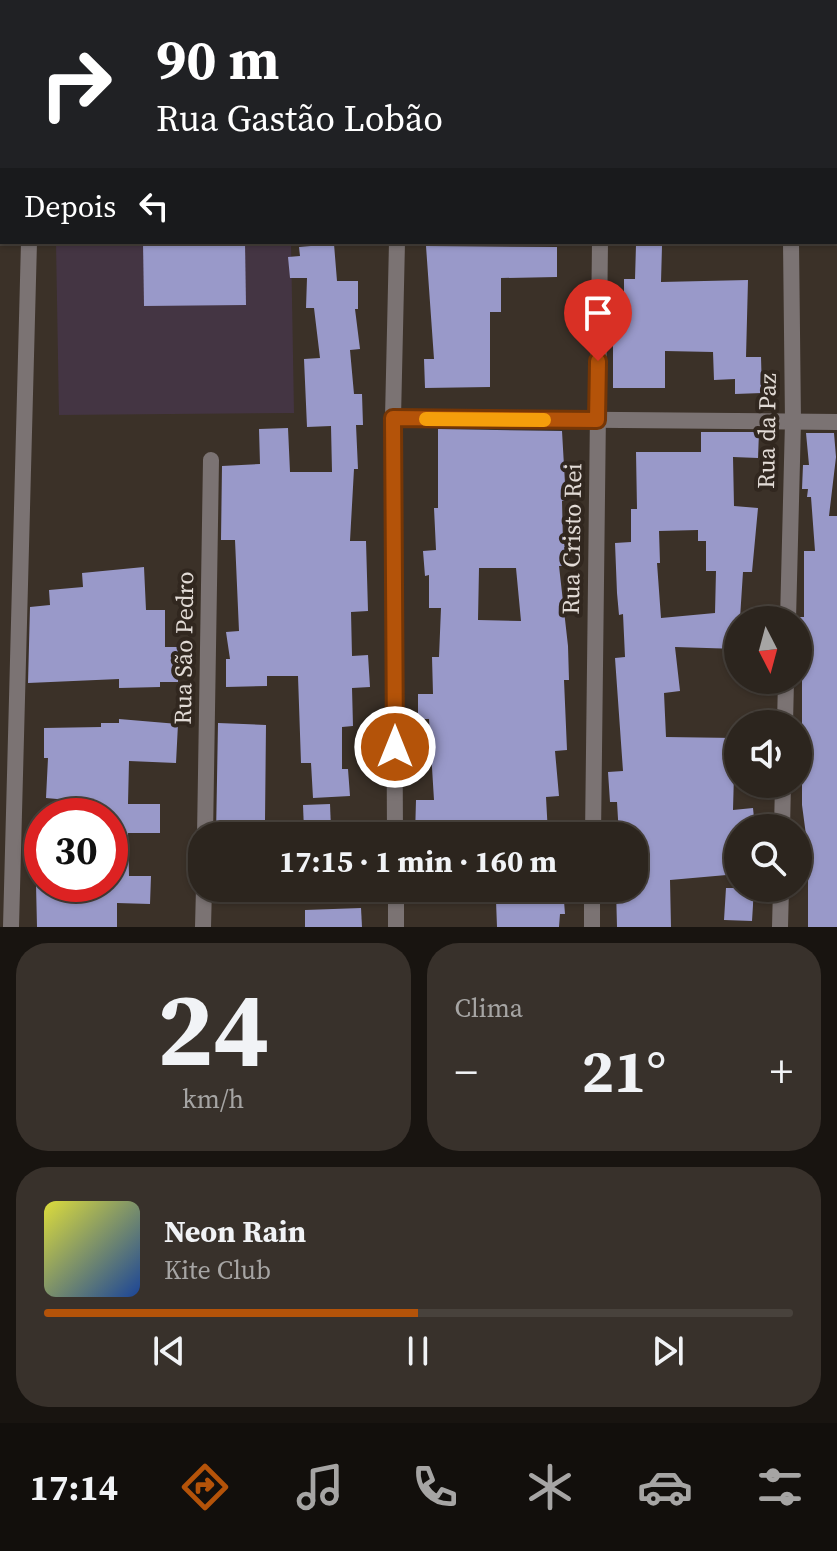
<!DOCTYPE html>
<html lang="pt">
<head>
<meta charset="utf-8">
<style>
	:root { --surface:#2c251e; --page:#38312b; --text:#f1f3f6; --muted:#a6a5a4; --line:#48423c; --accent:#b45309 }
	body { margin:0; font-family:"Source Serif 4",serif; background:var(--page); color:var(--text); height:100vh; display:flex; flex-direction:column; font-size:30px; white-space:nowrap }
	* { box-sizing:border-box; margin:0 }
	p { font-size:26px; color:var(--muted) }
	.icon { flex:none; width:44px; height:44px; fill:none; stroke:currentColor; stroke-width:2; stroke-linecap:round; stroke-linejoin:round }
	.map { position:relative; height:927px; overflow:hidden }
	.drawer { display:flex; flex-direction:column; gap:16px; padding:16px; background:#181410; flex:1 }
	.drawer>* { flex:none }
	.hud { position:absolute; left:0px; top:0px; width:838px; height:244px; box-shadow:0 2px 6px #0004,0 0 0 2px var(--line); background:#202124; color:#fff; overflow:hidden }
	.needle { width:52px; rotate:174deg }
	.buttons { position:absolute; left:724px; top:606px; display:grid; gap:16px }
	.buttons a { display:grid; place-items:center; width:88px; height:88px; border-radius:50%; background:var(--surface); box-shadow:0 2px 6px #0004,0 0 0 2px var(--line); font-size:40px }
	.speed { position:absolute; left:24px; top:798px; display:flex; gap:16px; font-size:40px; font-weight:700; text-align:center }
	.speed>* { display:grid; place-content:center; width:104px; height:104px; border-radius:50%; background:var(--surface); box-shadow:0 2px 6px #0004,0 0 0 2px var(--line); line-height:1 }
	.speed .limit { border:12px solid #d22; background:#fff; color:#111 }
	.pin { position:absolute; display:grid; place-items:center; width:68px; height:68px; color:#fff; margin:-82px -34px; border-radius:50% 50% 50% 0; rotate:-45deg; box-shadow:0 0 8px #0007 }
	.pin .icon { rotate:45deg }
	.me { position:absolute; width:88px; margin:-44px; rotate:0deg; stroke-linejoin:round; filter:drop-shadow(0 0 6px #0008) }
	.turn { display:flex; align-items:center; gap:28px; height:168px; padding:0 24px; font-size:36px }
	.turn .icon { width:104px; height:104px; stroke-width:2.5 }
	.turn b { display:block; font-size:56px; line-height:68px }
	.then { display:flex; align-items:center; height:76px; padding:0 24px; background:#0003; gap:16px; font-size:30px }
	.big { font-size:60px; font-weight:700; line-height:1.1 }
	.drawer .tile { flex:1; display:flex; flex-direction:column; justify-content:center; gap:12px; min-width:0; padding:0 28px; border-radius:32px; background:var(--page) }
	.drawer .dial { align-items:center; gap:0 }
	.dial b { font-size:104px; line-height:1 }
	.song { display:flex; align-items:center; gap:24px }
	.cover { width:96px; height:96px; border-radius:12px; background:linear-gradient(135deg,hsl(60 70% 55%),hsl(220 70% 35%)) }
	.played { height:8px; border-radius:4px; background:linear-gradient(90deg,var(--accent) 50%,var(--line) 50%) }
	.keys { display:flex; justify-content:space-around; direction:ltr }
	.heat { display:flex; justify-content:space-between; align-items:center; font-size:44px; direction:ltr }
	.drawer .tiles { flex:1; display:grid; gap:16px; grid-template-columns:1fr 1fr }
	.tile:last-child { grid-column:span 2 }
	.trip { position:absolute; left:188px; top:822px; width:460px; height:80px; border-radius:32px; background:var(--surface); box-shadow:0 2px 6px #0004,0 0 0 2px var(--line); font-weight:700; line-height:80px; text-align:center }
	.tab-bar { display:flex; height:128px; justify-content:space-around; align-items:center; background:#120f0c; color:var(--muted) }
	.tab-bar .icon { width:56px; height:56px }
	.tab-bar .selected { color:var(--accent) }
	.tab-bar b { font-size:36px; color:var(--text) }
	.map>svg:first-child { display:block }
</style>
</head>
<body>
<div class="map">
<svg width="837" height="927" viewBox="0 0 837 927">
	<rect width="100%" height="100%" fill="#3b3128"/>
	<!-- education -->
	<polygon fill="#443543" points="56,242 291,242 294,413 59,415"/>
	<!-- building -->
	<g fill="#9999c9" fill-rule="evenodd">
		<polygon points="143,242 245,242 246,305 144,306"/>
		<polygon points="334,244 337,281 358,281 358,309 355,309 360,349 350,350 354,394 362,394 363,425 356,425 358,469 354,469 350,541 366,541 368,611 351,612 352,656 368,655 370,687 352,688 353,726 342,727 342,769 348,769 350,796 313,798 311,763 301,763 298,676 267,676 267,686 226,687 226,659 230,659 226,632 239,631 235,540 221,540 222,466 260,464 259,429 288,428 290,472 332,472 331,426 307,427 304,359 320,358 314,308 306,308 307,278 290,278 288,257 300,256 299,247"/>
		<polygon points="636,245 662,246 661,282 748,280 746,357 761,357 762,393 735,394 735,379 714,380 713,352 665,351 665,388 613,388 613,318 624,318 624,279 635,279"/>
		<polygon points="426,246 557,247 557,277 501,278 501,312 490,312 490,387 425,388 424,359 434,359"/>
		<path d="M438 429 562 431 566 501H562L563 543H569L570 566H559L568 646 569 680H564L567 750 555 751 559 796 546 797 548 834 415 836 416 800H434L429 719H418V694H433L432 657H439L441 608H429V575L425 576 423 551 436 550 434 508H438ZM479 568H516L521 621 478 620Z"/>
		<path d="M701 432H759L758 458 733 457 734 506 758 508 752 572H743L738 649 675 647 680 691 664 693 666 737 735 738 733 810 753 808 755 828H738V874L670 880 671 927H617L616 888H634V836H619L617 802H610L608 772 623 771 615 658 625 657 623 614 619 615 617 593 615 543 631 542V509H637L636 452H701ZM698 530V541H706V571H716L715 613 661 618 657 563H660L659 531Z"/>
		<polygon points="806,433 834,433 836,457 829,516 837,516 837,927 808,927 808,878 804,879 802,850 808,850 802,805 802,644 798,644 798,624 799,617 804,617 804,551 815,551 811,497 807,497 808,489 802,489 803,465 809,465"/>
		<polygon points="144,567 146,610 165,610 165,647 178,647 178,682 160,682 160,687 119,688 119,679 28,683 30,607 50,605 49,590 83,587 82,573"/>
		<polygon points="119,719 178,724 176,763 129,761 128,804 160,804 160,833 128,833 129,876 151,876 150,904 117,903 117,927 37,927 36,884 110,884 110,816 101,816 101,803 46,798 48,758 44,758 44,728 101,727 101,723 119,723"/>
		<polygon points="218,723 266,725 265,820 261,820 261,836 216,836"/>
		<polygon points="330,804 331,829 304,830 303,805"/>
		<polygon points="504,888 563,888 565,914 560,914 559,927 497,927 496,901 505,901"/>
		<polygon points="726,888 754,888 752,921 724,920"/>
		<polygon points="361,908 362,927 305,927 305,910"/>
	</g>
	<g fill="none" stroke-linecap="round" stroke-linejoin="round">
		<!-- street -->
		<g stroke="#7b7373" stroke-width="16">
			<polyline points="789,0 789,2"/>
			<polyline points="35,2 35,0"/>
			<polyline points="401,2 401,0"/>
			<polyline points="604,2 604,0"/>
			<polyline points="393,418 837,422"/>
			<polyline points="788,620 793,422 791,242"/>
			<polyline points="785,724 786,680"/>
			<polyline points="782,828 783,784"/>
			<polyline points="205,836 211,460"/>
			<polyline points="395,836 393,418 397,242"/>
			<polyline points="593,836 600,242"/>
			<polyline points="396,888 396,927"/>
			<polyline points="11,927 29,242"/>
			<polyline points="203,927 204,888"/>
			<polyline points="592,927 592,888"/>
			<polyline points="780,927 781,888"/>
		</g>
	</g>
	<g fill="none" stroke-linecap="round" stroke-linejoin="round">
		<defs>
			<polyline id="route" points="395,747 393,418 597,420 598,361"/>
		</defs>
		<!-- route casing -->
		<use href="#route" stroke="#753606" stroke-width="20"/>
		<!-- route -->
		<use href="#route" stroke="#b45309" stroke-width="14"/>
		<!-- slow -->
		<polyline stroke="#f59e0b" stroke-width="14" points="426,419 544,420"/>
	</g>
	<g text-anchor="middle" stroke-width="8" stroke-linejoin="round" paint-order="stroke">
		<!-- street labels -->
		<g font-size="24" fill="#e2dbd6" stroke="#31271f">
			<text transform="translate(767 431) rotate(-89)" y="8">Rua da Paz</text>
			<text transform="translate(572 539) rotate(-89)" y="8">Rua Cristo Rei</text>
			<text transform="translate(184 648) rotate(-89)" y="8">Rua São Pedro</text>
		</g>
	</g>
</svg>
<div class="buttons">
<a><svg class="needle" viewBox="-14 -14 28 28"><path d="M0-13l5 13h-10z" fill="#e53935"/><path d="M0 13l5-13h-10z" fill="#a6a5a4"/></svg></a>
<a><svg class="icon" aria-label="sound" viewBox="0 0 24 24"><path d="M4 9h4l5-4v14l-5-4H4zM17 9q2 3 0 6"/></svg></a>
<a><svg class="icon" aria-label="search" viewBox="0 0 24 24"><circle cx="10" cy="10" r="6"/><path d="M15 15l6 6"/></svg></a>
</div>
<div class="speed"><div class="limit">30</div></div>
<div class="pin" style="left:598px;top:361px;background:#d93025"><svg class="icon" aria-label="arrive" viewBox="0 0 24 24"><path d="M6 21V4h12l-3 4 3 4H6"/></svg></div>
<svg class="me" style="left:395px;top:747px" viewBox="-20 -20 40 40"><circle r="17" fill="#b45309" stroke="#fff" stroke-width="3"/><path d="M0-11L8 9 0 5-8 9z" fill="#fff"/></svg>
<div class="trip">17:15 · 1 min · 160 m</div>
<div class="hud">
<div class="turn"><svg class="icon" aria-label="right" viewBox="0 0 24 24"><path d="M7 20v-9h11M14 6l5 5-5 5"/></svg><div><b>90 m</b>Rua Gastão Lobão</div></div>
<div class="then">Depois<svg class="icon" aria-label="left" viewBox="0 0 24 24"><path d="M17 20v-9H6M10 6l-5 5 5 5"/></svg></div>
</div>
</div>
<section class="drawer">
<div class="tiles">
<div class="tile dial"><b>24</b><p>km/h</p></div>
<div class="tile"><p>Clima</p>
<div class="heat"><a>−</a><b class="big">21°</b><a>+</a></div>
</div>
<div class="tile">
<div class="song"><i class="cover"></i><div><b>Neon Rain</b><p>Kite Club</p></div></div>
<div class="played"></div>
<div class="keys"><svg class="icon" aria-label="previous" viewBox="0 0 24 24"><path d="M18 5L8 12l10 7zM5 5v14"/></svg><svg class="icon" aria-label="pause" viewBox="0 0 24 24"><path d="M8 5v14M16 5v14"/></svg><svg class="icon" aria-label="next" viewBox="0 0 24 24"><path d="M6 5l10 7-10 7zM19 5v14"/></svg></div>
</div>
</div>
</section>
<nav class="tab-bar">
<b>17:14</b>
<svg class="icon selected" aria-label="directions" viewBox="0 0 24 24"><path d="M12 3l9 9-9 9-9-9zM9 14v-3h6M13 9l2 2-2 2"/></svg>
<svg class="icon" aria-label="music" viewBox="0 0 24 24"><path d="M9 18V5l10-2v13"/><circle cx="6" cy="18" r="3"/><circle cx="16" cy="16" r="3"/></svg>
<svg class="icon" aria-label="phone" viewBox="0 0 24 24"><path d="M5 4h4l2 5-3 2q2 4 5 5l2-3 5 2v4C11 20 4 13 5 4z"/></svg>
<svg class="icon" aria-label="climate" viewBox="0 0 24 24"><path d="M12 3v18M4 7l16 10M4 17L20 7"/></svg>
<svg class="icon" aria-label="car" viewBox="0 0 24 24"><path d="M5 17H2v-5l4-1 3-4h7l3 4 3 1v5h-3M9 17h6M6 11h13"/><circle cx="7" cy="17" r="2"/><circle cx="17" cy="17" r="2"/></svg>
<svg class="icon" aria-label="filters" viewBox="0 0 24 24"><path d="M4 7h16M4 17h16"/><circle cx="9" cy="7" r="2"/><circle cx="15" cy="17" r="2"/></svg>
</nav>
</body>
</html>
